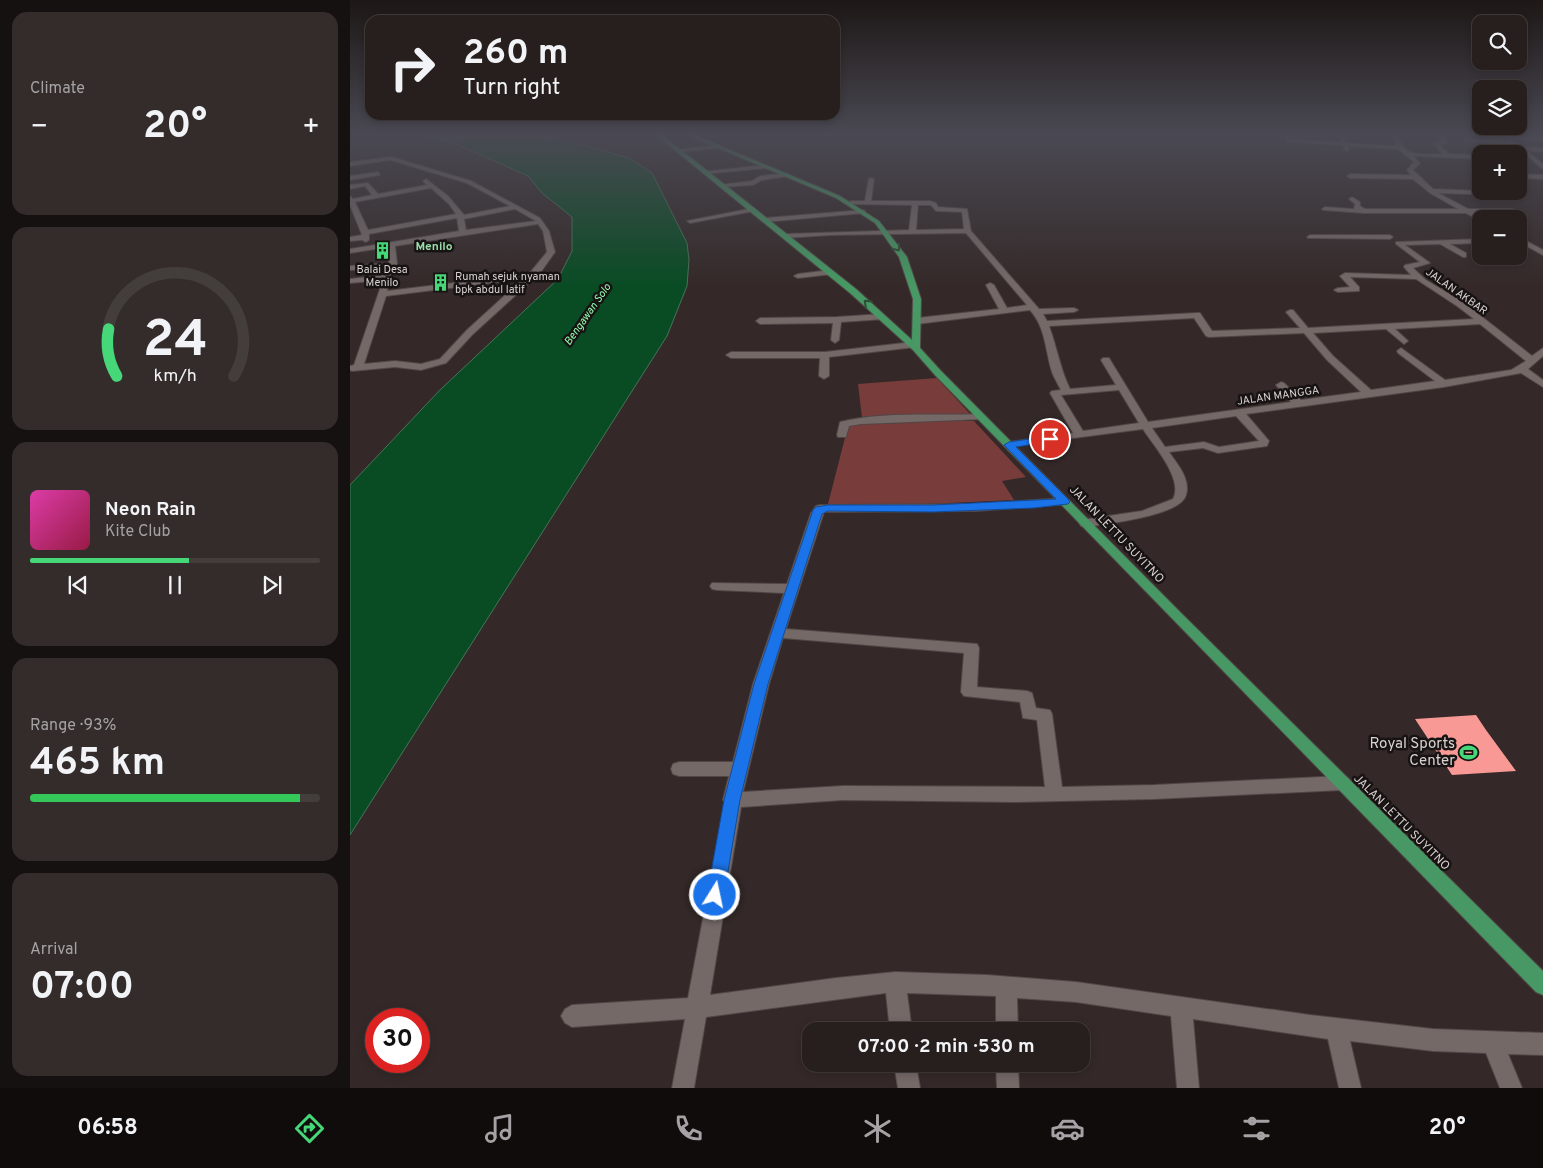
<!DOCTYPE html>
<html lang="en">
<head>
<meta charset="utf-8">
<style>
	:root { --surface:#271f1e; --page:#332c2b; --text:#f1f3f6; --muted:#a4a2a4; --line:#433d3c; --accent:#46d779 }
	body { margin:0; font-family:Overpass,sans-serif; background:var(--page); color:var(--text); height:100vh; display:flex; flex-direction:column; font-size:19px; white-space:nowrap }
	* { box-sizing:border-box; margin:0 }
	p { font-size:16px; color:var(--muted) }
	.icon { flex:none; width:28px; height:28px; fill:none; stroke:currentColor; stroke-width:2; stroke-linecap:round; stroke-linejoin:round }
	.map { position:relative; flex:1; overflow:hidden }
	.details { display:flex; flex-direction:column; gap:12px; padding:12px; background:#151110; width:350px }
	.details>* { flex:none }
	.top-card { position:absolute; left:15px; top:15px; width:475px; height:105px; border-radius:15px; box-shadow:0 2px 8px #0003,0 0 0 1px var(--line); background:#271f1e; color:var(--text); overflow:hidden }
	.fabs { position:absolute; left:1122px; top:15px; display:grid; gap:10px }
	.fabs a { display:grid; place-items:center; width:55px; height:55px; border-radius:10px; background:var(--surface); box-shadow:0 2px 8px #0003,0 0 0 1px var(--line); font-size:25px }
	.speed { position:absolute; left:15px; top:1008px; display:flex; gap:10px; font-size:25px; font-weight:700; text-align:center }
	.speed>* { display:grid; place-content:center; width:65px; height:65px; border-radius:50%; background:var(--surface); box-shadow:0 2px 8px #0003,0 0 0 1px var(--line); line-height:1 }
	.speed .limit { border:8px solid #d22; background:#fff; color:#111 }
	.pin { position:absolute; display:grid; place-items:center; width:42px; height:42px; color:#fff; margin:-21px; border:2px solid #fff; border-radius:50%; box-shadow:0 1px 5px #0007 }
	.me { position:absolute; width:55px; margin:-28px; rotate:10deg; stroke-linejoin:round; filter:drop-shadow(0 0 4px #0008) }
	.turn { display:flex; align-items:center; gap:18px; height:105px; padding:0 15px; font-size:22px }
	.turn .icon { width:65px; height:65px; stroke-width:2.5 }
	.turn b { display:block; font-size:35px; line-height:42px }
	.big { font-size:38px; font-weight:700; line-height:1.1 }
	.details .card { flex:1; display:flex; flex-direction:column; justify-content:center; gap:8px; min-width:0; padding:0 18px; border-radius:15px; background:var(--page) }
	.details .dial { align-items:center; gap:0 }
	.dial svg { height:130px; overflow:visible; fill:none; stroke:var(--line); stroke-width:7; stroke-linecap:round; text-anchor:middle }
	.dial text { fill:var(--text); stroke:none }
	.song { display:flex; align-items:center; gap:15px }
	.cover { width:60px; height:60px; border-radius:8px; background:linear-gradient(135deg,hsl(320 70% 55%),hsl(340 70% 35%)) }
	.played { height:5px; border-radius:2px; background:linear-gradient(90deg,var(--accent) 55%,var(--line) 55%) }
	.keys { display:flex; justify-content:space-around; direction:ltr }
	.heat { display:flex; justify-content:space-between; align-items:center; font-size:28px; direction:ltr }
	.charge { height:8px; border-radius:4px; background:linear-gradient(90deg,#34c759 93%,var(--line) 0) }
	.trip { position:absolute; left:452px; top:1022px; width:288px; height:50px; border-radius:15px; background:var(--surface); box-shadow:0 2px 8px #0003,0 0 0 1px var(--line); font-weight:700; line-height:50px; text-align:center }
	.tab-bar { display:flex; height:80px; justify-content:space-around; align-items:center; background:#100c0c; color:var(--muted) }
	.tab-bar .icon { width:35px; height:35px }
	.tab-bar .selected { color:var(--accent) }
	.tab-bar b { font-size:22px; color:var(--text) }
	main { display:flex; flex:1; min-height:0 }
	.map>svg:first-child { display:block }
</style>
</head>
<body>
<main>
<section class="details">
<div class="card"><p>Climate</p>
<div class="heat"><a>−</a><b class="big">20°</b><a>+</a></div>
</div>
<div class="card dial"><svg viewBox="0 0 100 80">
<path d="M14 69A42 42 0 1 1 86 69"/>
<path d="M14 69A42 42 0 0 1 9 40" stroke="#46d779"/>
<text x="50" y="56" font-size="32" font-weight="700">24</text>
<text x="50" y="72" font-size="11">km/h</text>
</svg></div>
<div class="card">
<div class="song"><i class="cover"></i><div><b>Neon Rain</b><p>Kite Club</p></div></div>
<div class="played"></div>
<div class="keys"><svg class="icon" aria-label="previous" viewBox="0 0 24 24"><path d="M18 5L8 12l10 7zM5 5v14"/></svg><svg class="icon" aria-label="pause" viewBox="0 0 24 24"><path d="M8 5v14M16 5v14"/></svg><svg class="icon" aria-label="next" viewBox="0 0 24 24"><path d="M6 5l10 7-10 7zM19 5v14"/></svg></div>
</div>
<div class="card"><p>Range · 93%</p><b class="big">465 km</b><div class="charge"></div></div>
<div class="card"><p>Arrival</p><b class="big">07:00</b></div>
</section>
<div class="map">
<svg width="1193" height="1088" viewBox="0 0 1193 1088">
	<rect width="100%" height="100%" fill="#342928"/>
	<!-- green -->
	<g fill="#783c3a">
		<polygon points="587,378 621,415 512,418 508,384"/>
		<polygon points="536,421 624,421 676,477 652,481 664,500 556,505 478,504 498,426"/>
	</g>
	<!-- water -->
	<polygon fill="#094c24" stroke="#477458" points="70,134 193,134 279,158 302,173 337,243 339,260 337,286 317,336 0,835 0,485 90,390 208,279 222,251 222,217 192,193 178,176 104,143"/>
	<!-- building -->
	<polygon fill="#f89995" points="1126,715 1136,730 1166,771 1102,775 1065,719"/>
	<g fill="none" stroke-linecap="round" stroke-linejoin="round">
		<defs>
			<g id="minor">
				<path d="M933 134H938L941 140 991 142 986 134H991L996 143 1046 146 1042 134H1047C1056 160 1069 153 1093 154L1083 143 1092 141 1086 134H1091L1099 143 1090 145 1099 154 1131 155V159L1063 156 1070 163 1063 170 1083 189 1155 192 1153 195 1088 193 1118 209H1163L1166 211 1163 213H1126L1135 219H1131V221L1116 213H1014L973 210 972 209 975 207 1004 209 1005 204 999 199 1002 197 1010 202V206L1015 209H1108L1080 193 1063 179 1000 178 997 176 1000 174 1061 175 1057 170 1064 162 1048 149 997 146 999 149 996 151 992 145 937 142Z"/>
				<polygon points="1152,134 1193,137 1193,141 1163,139 1172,147 1193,148 1193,152 1176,150 1193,164 1193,169 1163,144 1112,141 1115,139 1160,141"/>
				<polygon points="369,145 371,148 328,152 325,150"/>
				<path d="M42 157 121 181 190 218 199 231 205 252 190 273 123 334 96 363 71 370 45 367 2 371 0 370V366L4 365 33 280 0 283V279L35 275 38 268 0 270V266L39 263 38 247 0 253V249L109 231 107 218 19 234V240L16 242 12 240 0 241V237L12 235 0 205V196L3 199 22 195 15 186 0 189V185L18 183 28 194 77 185 73 181 76 179 98 196 114 215 160 206 117 183 40 160 0 166V162ZM81 188 99 204 106 214 18 230 5 202ZM165 209 186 221 116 230 114 219ZM188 224 193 231 197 252 179 274 37 291 47 263 45 246ZM173 279 117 330 90 359 71 364 45 361 14 364 36 296Z"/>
				<polygon points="415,165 417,168 355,174 352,172"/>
				<polygon points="28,172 30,175 0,180 0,176"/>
				<polygon points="437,173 439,176 412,180 403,185 372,187 369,185 402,181 410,176"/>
				<polygon points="1169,174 1193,175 1193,179 1169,178"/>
				<path d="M519 178 524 179 521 201H580L586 203 588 207 617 209 621 231 689 309 724 308 728 310 724 312 693 314 697 321 847 313H850L862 331 950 328 936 312 940 310H943L958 328 1124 319 1107 306 1066 279 1000 277 1009 287V291L988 292 984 290 988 288 1000 287 990 276 995 273 1061 275 1054 267 1055 265 1070 262 1046 244V242L1131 239V243L1100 244 1116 253V257H1113L1090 244 1055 245 1080 263 1063 268 1076 280 1113 302 1182 356 1193 348V356L1178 369 1193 380V387L1171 373 1094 387 896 414 919 441 917 446 868 453 853 448 819 452C827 464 841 479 836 495 831 516 755 524 735 527L731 526 729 523 731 520 792 511 823 499C834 479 803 445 793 429L655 447 654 445 655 443 659 442 723 433 700 393 702 391 711 390C708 384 704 378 702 372 695 350 696 328 680 310L567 324 563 321 567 318 649 309 636 285 640 283 644 285 657 308 677 305 616 233 481 235 435 238 432 236 435 234 559 230 562 205 499 204V202L501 201H515ZM568 205H581L586 211 612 212 614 229 566 230ZM844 318 856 336 859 337 954 333 977 360 1011 392 951 400 934 383 931 382 926 385 941 402 798 422 759 358H753L751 360 766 385 720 389C710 369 707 347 699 326ZM1130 324 1176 361 1161 370 1095 380 1051 348 1047 351 1048 353 1085 381 1021 390 983 356 963 333 1036 329 1054 344 1058 341 1045 329ZM769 390 789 423 733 431 711 395ZM886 416 909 441 869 447 854 442 815 447 802 428Z"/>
				<polygon points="403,208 406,210 405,211 340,223 337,221"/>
				<polygon points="513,210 515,211 515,213 415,222 412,220 415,218"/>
				<polygon points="960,235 1040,235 1043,237 1040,239 958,238 957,237"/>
				<polygon points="1169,237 1193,250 1193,255 1169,242"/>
				<polygon points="480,270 484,272 483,274 448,278 444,276 448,274"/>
				<polygon points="532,314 536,317 535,319 491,322 489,340 485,343 481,340 483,323 410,324 406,321 410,318 487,317"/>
				<polygon points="563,342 567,345 566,347 479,357 479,376 474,379 469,376 470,358 381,358 376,355 381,352 475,352"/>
				<path d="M631 414 636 417 635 419 511 424 499 426 496 437H488L487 435 490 422C536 411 584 416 631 414Z"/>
				<path d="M715 498 721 502 719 504 626 511 474 512 436 629 627 644 629 648 627 687 677 691 682 693 686 708 700 710 702 714 712 787 804 785 992 776 998 778 1000 783 998 788 992 790 804 799 666 802 493 800 391 807 360 995 486 978 545 972 637 975 726 982 960 1015 1083 1029 1193 1033V1055L1158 1054 1172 1088H1150L1136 1053 1083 1051 1000 1041 1011 1088H989L978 1039 843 1019 849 1088H827L821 1016 726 1002 667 998 668 1031H646V996L557 993 562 1031H540L536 993 356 1017 344 1088H322L335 1019 222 1027 215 1023 211 1016 215 1009 222 1005 338 998 375 802 373 800 379 776H329L323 774 321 769 323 764 329 762H383L403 684 434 593 367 590 362 589 360 586 362 583 437 584 461 513 466 506 470 505 626 504ZM433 638 614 653 611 692 614 696 670 702 673 718 687 720 695 787 493 786 393 792 419 684Z"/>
				<polygon points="544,1064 566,1064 570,1088 548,1088"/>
				<polygon points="646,1064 668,1064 669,1088 647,1088"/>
			</g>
			<polygon id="major" points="305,134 311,134 506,289 562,340 563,299 549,257 525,223 486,198 335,134 342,134 490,196 529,221 557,257 571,299 570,348 591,371 831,613 1193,971 1193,995 1186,992 585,375 563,350 500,293"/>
		</defs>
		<!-- minor casing -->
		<use href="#minor" stroke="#504746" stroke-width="2"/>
		<!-- major casing -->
		<use href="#major" stroke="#504746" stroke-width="2"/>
		<!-- minor -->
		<use href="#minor" fill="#756968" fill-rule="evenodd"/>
		<!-- major -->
		<use href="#major" fill="#479864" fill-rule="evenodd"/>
	</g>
	<!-- one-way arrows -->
	<defs><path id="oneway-chevron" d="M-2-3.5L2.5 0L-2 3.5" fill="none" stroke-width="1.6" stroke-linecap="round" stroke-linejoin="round" transform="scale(1.25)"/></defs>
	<g stroke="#2d4f37">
		<use href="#oneway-chevron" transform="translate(547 248) rotate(54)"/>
		<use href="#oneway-chevron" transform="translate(517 303) rotate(-137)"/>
	</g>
	<!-- sky -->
	<linearGradient id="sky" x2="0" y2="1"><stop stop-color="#1d1716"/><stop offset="0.47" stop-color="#4a4953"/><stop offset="1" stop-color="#4a4953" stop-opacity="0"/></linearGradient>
	<rect width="1193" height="286" fill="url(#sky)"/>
	<!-- route -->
	<polygon fill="#1a73e8" stroke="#114b97" points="700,436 705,439 703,441 666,447 718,499 720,502 718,504 684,508 583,512 478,511 472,514 418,684 390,800 374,895 371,901 365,903 359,901 357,895 374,800 404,684 463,510 466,507 478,505 583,505 706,499 654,445 659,442"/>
	<!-- icons -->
	<defs>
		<symbol id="building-bare" viewBox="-9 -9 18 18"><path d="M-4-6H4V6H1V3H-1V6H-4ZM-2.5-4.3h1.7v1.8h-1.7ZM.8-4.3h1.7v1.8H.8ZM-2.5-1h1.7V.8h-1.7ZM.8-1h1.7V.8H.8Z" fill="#46d779" stroke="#181313" stroke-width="2.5" paint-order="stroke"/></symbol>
		<symbol id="stadium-bare" viewBox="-9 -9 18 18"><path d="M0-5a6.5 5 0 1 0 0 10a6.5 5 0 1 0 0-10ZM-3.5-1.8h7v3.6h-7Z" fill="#46d779" stroke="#181313" stroke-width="2.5" paint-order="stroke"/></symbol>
	</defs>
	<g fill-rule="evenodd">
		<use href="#building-bare" x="20" y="238" width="25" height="25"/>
		<use href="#building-bare" x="78" y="270" width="25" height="25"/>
		<use href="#stadium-bare" x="1106" y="740" width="25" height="25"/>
	</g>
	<g text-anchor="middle" stroke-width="5" stroke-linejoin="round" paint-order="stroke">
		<!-- far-poi labels -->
		<g font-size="11" fill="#d8d1d0" stroke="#181313">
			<text x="32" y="273">Balai Desa<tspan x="32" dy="13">Menilo</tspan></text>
			<text x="105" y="280" text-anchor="start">Rumah sejuk nyaman<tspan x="105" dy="13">bpk abdul latif</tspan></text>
		</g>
		<!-- far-street labels -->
		<g font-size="11" fill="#d8d1d0" stroke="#181313">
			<text transform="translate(1107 291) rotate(35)" y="4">JALAN AKBAR</text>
			<text transform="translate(928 395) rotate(-8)" y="4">JALAN MANGGA</text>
		</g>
		<!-- far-water labels -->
		<g font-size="11" font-style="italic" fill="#92fbae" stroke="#181313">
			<text transform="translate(237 314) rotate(-55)" y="4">Bengawan Solo</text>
		</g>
		<!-- far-quarter labels -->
		<g font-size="12" font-weight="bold" fill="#99deaa" stroke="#181313">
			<text x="84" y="250">Menilo</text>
		</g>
		<!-- street labels -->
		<g font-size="12" fill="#d8d1d0" stroke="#181313">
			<text transform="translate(767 534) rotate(46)" y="4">JALAN LETTU SUYITNO</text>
			<text transform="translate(1052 822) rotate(45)" y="4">JALAN LETTU SUYITNO</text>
		</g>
		<!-- near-poi labels -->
		<g font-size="15" fill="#d8d1d0" stroke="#181313" text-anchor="end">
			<text x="1105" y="748">Royal Sports<tspan x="1105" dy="17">Center</tspan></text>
		</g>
	</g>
</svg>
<div class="fabs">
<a><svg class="icon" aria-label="search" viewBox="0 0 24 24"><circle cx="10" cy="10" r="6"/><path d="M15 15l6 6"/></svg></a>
<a><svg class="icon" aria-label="layers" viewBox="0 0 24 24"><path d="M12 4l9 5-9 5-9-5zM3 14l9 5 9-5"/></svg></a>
<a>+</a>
<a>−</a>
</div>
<div class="speed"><div class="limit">30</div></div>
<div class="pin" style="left:700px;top:439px;background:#d93025"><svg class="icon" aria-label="arrive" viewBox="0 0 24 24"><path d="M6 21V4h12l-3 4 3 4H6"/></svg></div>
<svg class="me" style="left:365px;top:895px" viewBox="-20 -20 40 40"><circle r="17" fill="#1a73e8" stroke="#fff" stroke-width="3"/><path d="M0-11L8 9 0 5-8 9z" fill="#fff"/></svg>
<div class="trip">07:00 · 2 min · 530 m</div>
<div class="top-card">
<div class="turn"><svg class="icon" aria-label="right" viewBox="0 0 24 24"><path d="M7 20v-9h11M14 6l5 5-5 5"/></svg><div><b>260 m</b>Turn right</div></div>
</div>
</div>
</main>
<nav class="tab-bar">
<b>06:58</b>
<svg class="icon selected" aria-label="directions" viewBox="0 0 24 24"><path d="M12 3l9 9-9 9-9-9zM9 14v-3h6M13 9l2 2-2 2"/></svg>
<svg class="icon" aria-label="music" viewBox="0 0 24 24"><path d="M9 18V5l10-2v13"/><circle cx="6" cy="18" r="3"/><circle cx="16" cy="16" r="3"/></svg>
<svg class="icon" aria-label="phone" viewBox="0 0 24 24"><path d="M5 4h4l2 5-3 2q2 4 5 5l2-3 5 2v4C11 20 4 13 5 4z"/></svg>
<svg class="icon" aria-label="climate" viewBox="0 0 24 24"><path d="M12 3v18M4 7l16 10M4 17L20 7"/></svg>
<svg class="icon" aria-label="car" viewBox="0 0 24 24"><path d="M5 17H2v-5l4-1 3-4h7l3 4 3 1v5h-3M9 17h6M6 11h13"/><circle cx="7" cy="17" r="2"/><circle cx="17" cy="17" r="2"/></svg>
<svg class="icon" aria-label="filters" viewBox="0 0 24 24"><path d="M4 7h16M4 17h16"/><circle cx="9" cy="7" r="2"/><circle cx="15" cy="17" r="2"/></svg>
<b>20°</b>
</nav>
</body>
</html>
